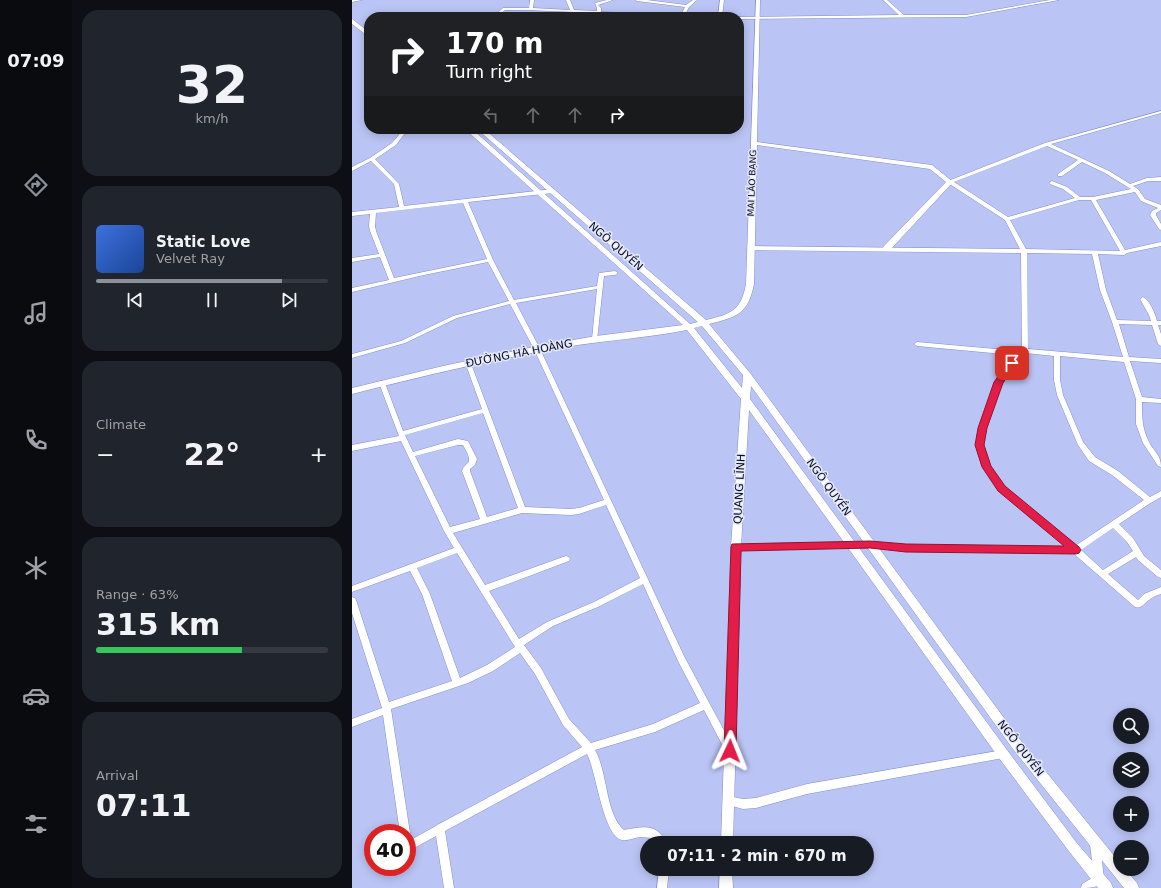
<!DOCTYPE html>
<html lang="en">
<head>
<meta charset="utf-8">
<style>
	:root { --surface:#171b24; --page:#20242c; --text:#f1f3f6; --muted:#9ea1a6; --line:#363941; --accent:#8c9099 }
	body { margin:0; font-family:"DejaVu Sans",sans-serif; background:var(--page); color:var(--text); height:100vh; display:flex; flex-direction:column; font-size:15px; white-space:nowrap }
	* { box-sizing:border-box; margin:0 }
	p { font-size:13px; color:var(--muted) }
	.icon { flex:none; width:22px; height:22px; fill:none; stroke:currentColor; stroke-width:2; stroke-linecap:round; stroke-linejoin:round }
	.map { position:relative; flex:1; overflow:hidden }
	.sheet { display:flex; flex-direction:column; gap:10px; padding:10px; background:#0d0f14; width:280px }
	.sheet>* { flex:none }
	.guide { position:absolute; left:12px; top:12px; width:380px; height:122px; border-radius:16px; box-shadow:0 2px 10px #0003; background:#202124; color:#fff; overflow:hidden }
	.fabs { position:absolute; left:761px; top:708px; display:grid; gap:8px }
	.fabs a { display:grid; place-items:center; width:36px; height:36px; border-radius:50%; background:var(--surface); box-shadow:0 2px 10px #0003; font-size:20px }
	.speed { position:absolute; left:12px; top:824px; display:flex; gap:8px; font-size:20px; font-weight:700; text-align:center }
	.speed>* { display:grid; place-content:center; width:52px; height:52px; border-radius:50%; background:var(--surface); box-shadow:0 2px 10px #0003; line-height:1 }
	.speed .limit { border:6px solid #d22; background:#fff; color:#111 }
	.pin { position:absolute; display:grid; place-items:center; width:34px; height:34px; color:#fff; margin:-17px; border-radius:8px; box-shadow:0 2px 6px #0006 }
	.me { position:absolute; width:44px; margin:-22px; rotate:2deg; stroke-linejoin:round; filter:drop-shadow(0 0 3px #0008) }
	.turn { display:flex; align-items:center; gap:14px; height:84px; padding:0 16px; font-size:18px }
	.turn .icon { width:52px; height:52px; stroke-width:2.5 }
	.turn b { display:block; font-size:28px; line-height:34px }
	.lanes { display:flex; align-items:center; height:38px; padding:0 16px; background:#0003; justify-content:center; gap:20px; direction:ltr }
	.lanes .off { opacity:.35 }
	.big { font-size:30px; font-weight:800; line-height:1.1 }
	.sheet .card { flex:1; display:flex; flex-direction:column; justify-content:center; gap:6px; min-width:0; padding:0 14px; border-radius:16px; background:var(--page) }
	.sheet .dial { align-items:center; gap:0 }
	.dial b { font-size:52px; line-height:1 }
	.song { display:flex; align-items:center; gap:12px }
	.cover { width:48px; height:48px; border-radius:6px; background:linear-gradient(135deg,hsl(220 70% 55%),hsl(220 70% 35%)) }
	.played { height:4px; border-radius:2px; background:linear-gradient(90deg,var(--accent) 80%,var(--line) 80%) }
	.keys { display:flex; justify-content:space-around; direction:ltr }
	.heat { display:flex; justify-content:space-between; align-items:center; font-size:22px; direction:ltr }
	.charge { height:6px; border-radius:3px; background:linear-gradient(90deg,#34c759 63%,var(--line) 0) }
	.trip { position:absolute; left:288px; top:836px; width:234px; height:40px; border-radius:20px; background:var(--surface); box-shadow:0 2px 10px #0003; font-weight:800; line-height:40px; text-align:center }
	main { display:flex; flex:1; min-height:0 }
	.tabs { display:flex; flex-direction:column; width:72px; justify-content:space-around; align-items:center; background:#090b0e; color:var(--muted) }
	.tabs .icon { width:28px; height:28px }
	.tabs .active { color:var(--accent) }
	.tabs b { font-size:18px; color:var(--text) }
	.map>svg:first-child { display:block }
</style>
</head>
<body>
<main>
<nav class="tabs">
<b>07:09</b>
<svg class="icon active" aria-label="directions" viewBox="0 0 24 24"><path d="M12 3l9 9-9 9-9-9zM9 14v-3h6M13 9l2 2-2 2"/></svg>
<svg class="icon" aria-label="music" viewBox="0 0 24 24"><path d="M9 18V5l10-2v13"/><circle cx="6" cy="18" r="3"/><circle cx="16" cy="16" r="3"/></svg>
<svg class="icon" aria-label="phone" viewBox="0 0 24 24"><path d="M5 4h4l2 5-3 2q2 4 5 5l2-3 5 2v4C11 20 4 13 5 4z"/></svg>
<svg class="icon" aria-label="climate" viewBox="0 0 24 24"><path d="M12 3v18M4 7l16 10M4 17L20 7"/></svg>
<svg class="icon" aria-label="car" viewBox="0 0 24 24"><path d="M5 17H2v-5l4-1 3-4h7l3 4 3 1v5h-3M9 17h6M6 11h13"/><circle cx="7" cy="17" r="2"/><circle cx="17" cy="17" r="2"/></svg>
<svg class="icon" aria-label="filters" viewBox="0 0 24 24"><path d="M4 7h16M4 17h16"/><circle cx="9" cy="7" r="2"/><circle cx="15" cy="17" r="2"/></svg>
</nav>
<section class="sheet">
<div class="card dial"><b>32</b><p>km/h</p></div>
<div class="card">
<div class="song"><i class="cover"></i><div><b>Static Love</b><p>Velvet Ray</p></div></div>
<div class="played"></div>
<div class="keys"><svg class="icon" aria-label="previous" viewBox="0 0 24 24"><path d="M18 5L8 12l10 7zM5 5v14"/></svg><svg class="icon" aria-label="pause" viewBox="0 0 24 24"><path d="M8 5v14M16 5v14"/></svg><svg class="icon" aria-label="next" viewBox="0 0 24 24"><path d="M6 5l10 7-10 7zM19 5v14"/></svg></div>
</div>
<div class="card"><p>Climate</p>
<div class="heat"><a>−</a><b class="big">22°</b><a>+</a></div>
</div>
<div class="card"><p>Range · 63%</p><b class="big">315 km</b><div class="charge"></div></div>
<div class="card"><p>Arrival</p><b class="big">07:11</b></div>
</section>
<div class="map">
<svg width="809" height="888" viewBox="0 0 809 888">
	<rect width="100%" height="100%" fill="#bbc5f5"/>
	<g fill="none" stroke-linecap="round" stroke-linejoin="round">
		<defs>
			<g id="street">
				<polygon points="0,0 10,0 0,2"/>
				<path d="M178 0H182L181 8 218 10 214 0H218L222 10 245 11V8L243 3 255 0H261L246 5 249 8V12L329 15 333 7 285 1 283 0H295L334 5 341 0H345L337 7 333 15 348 16 350 17C284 17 219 10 153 10L145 17H141L151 8H177Z"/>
				<polygon points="368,0 372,0 370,17 366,17"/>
				<polygon points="531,0 535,0 552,15 614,15 698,0 707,0 614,17 387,19 386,17 547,15"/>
				<path d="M809 111V113L699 144 757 171 778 184 795 178 809 177V181H796L781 186 786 189 793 199 809 205V210L804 213V215L809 224V230L807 229 798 215 800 211 806 208 789 201 783 192 744 200 773 250 809 242V246L775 253 772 255 746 254 754 290 765 320 799 321 797 315 788 299 791 297C798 301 803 313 805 321H809V325H806L809 334V346L806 344 800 325 767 324 777 357 809 359V363L778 361 790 397 809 399V403L790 402C790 417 790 428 797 442 802 452 809 454 809 467L806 466 791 443 784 424V399L772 362 708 356V380L711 395 731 442 743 457 766 471 798 497 809 491V497L797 504 767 524 781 538 792 556 809 570V578L806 577 786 560 784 557 756 574 786 600 792 594 809 587V594C805 595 800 597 797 600 792 603 790 609 783 607L721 553 554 551 518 548 384 550 381 549 380 547 381 545 384 544 518 542 554 545 714 547 647 491 631 467 624 445 628 428 644 382 662 355 565 346 562 344 565 342 666 351 670 350 669 253 398 250 395 248 398 246 668 249 653 220 596 183V181L693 143ZM695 146 726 160 706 174V176H710L730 162 753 173 779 189 741 197H728L715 187 700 181 697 183 698 184 711 189 723 198 656 217 602 182ZM727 200H739L768 251 674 249 658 220ZM675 253 740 254 748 290 760 322 771 357 676 349ZM673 353 702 356V380L705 395 726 445 737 461 760 475 792 500 723 546 653 487 638 466 632 445 634 428 650 382 668 354ZM761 528 775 542 781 551 751 570 729 550Z"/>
				<path d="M52 129H56L44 145 23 159 47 184 52 206 201 189 204 191 201 193 116 202 141 260 162 300 245 286 247 273 263 271 266 273 263 275 252 276 245 340H241L240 339 245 289 164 303 188 349 332 656 382 749 380 752 377 753 374 752 352 710 303 732 243 750C256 773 253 813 272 830 290 827 305 822 314 843H303L300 838C296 838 292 837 288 837 282 838 275 841 270 840 251 837 244 770 235 754L93 831 102 888H92L84 836 55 852V842L84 826 85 825 89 823 230 747 211 725 183 674 168 653 141 671 116 683 39 709 58 833 56 836 55 837V833H48L31 715 0 727V719L30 708 0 613V597L3 598 4 600 37 702 100 681 70 594 58 571 0 592V586L102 548 92 531 49 441 0 451V445L47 436 27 383 28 381H30L33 383 51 431 130 409 113 362 116 360 118 361 173 507 219 509 227 508 252 500 182 349 158 304 105 318 53 343 0 358V354L49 341 101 316 157 301 136 262 72 275 0 292V288L37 280 28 257 0 262V258L27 254 18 231 17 226 18 214 0 216V212L47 207 42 184 19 161 0 171V167L18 158 40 143ZM111 203 135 259 42 278 24 231 23 226 24 213ZM131 413 166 508 135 517 118 471V469L123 465 125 459 116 441 106 439 61 452 53 435ZM106 445H111C113 449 117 455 117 459 118 464 111 465 110 471L128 519 98 527 63 456ZM254 505 288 578 242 602 195 622 167 639 137 591 217 561 218 559 217 557 214 556 211 557 133 585 101 533 170 513 219 515 227 514ZM105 553 163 647 135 665 108 678 78 594 65 568ZM291 584 326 661 348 703 301 724 239 743 217 719 189 668 172 645 201 626 248 606Z"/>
				<polygon points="651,750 654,751 656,754 654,757 651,758 455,794 404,808 391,809 373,804 371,801 373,798 376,796 391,799 404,798 455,784"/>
				<path d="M743 839 746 841 748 844 752 879C748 888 738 888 729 888L730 884 742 877 738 844 740 841Z"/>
				<polygon points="307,869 317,869 315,888 305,888"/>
			</g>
			<g id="secondary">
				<path d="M404 0H408L405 142 580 165 601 182 538 250H535L531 248 532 246 594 182 578 169 405 145 402 284C396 314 385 317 357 324L398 373 669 741 768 863V869H773L785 883 787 888H772L661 749 399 386 398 399 655 750 724 842 759 883 761 888H746L716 850 647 758 397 410 389 547 381 843H369L379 547 389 399 335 330C295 338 254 340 214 347 142 359 71 376 0 394V388L91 366 182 347 244 336 331 325 113 129H120L338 324 346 322 125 129H132L354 320C379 314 389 311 394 284ZM350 326 391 375 390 388 342 328Z"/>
				<polygon points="0,19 17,32 17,37 0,24"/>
				<polygon points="368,869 380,869 381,888 367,888"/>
			</g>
		</defs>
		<!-- street casing -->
		<use href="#street" stroke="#838ec6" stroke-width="1"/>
		<!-- secondary casing -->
		<use href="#secondary" stroke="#838ec6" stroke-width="1"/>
		<!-- street -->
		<use href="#street" fill="#fff" fill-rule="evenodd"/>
		<!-- secondary -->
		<use href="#secondary" fill="#fff" fill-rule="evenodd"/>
	</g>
	<!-- route -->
	<polygon fill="#e11d48" stroke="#92132f" points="660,360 664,363 651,383 635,428 632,445 639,466 653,486 727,547 729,550 727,553 724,554 554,552 518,548 389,551 384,751 382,755 378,757 373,755 372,751 379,547 380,544 518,541 554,544 712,546 646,491 630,467 623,445 626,428 642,382 657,361"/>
	<g text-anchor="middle" stroke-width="3" stroke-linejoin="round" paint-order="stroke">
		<!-- far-street labels -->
		<g font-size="9" fill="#090b1f" stroke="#e3e8fa">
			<text transform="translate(400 183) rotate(-88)" y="3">MAI LÃO BẠNG</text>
		</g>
		<!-- street labels -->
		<g font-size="11" fill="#090b1f" stroke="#e3e8fa">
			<text transform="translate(264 246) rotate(41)" y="4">NGÔ QUYỀN</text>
			<text transform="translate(167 353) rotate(-11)" y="4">ĐƯỜNG HÀ HOÀNG</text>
			<text transform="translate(477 487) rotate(54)" y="4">NGÔ QUYỀN</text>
			<text transform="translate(387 489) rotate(-87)" y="4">QUANG LĨNH</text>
			<text transform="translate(669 748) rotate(52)" y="4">NGÔ QUYỀN</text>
		</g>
	</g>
</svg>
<div class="fabs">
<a><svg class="icon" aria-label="search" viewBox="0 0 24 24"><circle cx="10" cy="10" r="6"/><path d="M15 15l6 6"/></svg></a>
<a><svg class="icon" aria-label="layers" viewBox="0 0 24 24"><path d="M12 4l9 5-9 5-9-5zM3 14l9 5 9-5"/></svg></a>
<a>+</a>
<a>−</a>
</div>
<div class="speed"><div class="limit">40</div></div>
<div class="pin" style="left:660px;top:363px;background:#d93025"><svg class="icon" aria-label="arrive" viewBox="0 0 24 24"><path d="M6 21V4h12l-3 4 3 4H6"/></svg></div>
<svg class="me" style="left:378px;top:751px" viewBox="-20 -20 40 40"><path d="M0-17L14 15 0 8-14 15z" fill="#e11d48" stroke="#fff" stroke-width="4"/></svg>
<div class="trip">07:11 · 2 min · 670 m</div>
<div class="guide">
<div class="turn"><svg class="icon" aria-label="right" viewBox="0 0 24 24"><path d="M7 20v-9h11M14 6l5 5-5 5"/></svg><div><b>170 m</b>Turn right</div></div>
<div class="lanes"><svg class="icon off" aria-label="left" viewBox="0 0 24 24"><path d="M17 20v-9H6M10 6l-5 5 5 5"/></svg><svg class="icon off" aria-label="ahead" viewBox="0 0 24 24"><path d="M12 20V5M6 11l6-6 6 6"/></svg><svg class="icon off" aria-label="ahead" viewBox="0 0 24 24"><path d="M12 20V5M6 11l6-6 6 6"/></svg><svg class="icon" aria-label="right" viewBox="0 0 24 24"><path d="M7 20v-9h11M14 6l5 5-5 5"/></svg></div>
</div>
</div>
</main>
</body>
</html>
